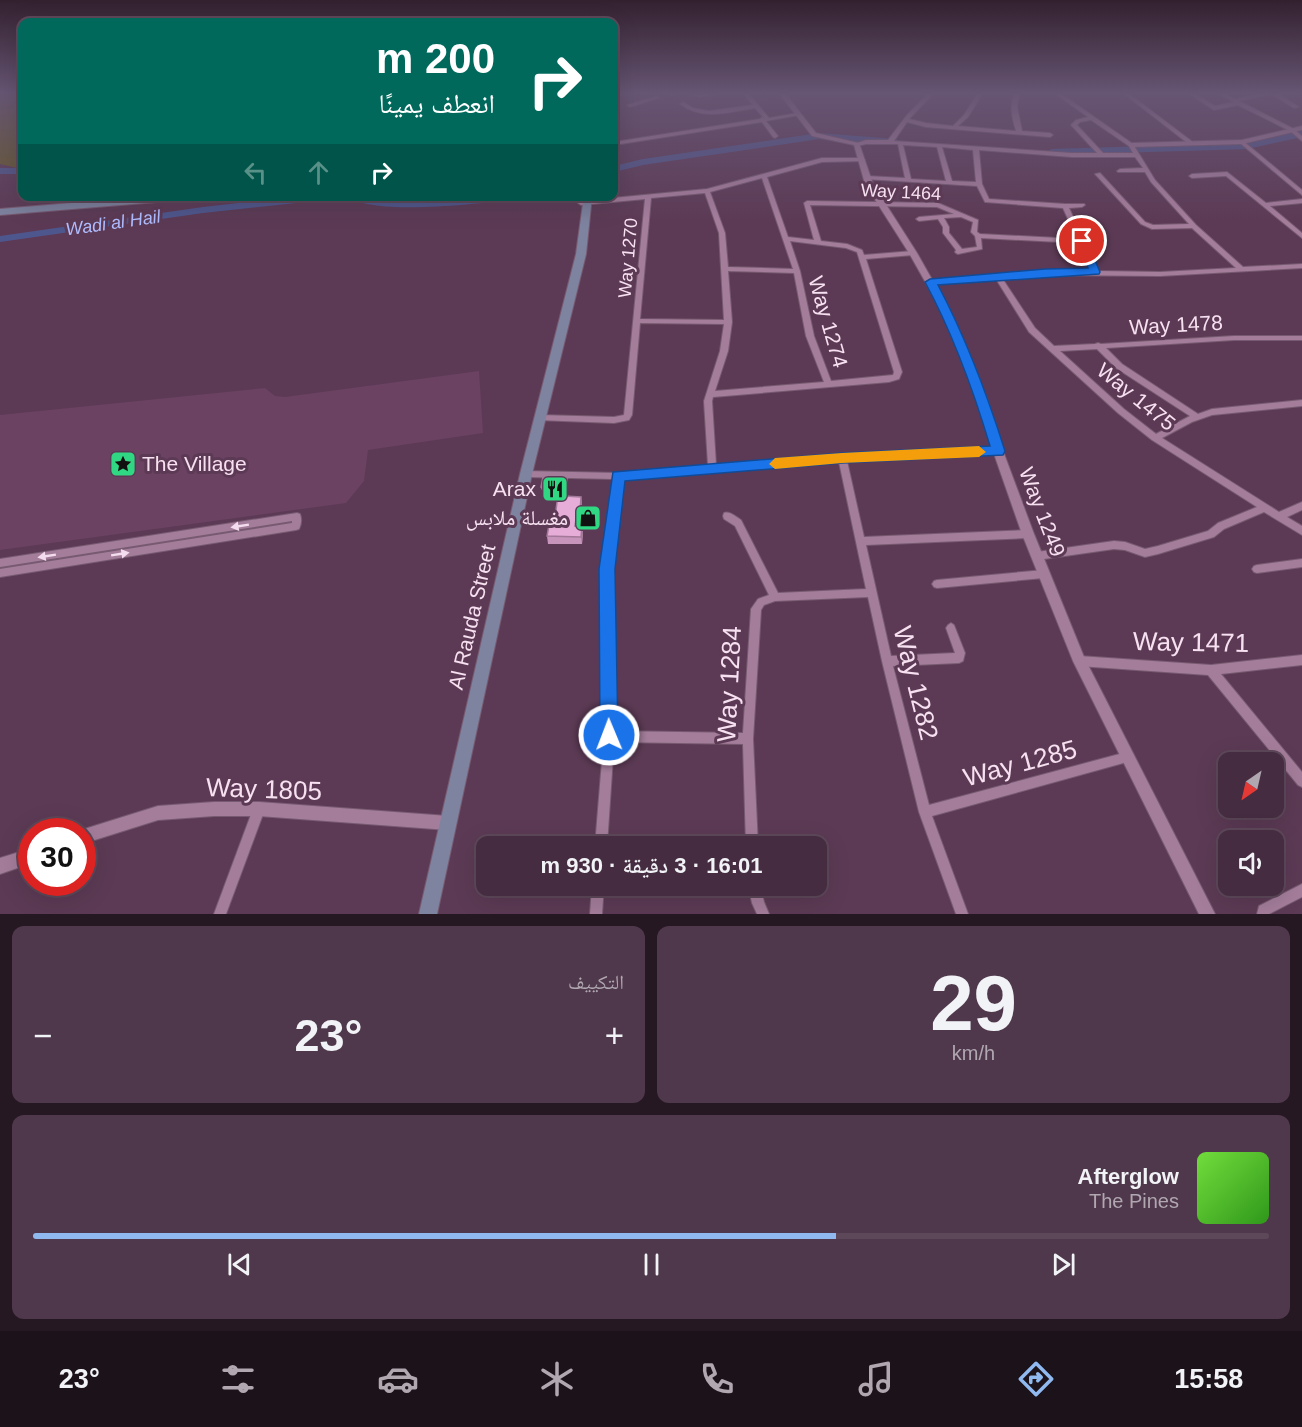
<!DOCTYPE html>
<html lang="ar">
<head>
<meta charset="utf-8">
<style>
	:root { --surface:#452c40; --page:#4f384b; --text:#f1f3f6; --muted:#b0a7b1; --line:#5d4859; --accent:#90b9f0 }
	body { margin:0; font-family:Arial,"Noto Naskh Arabic",sans-serif; background:var(--page); color:var(--text); direction:rtl; height:100vh; display:flex; flex-direction:column; font-size:22px; white-space:nowrap }
	* { box-sizing:border-box; margin:0 }
	p { font-size:20px; color:var(--muted) }
	.icon { flex:none; width:33px; height:33px; fill:none; stroke:currentColor; stroke-width:2; stroke-linecap:round; stroke-linejoin:round }
	.map { position:relative; height:914px; overflow:hidden; direction:ltr }
	.sheet { display:flex; flex-direction:column; gap:12px; padding:12px; background:#261823; flex:1 }
	.sheet>* { flex:none }
	.guide { position:absolute; left:18px; top:18px; width:600px; height:183px; border-radius:12px; box-shadow:0 6px 24px #0002,0 0 0 2px var(--line); direction:rtl; background:#00695c; color:#fff; overflow:hidden }
	.needle { width:39px; rotate:214deg }
	.fabs { position:absolute; left:1218px; top:752px; display:grid; gap:12px }
	.fabs a { display:grid; place-items:center; width:66px; height:66px; border-radius:12px; background:var(--surface); box-shadow:0 6px 24px #0002,0 0 0 2px var(--line); font-size:30px }
	.speed { position:absolute; left:18px; top:818px; display:flex; gap:12px; font-size:30px; font-weight:700; text-align:center }
	.speed>* { display:grid; place-content:center; width:78px; height:78px; border-radius:50%; background:var(--surface); box-shadow:0 6px 24px #0002,0 0 0 2px var(--line); line-height:1 }
	.speed .limit { border:9px solid #d22; background:#fff; color:#111 }
	.pin { position:absolute; display:grid; place-items:center; width:51px; height:51px; color:#fff; margin:-26px; border:3px solid #fff; border-radius:50%; box-shadow:0 2px 6px #0007 }
	.me { position:absolute; width:66px; margin:-33px; rotate:359deg; stroke-linejoin:round; filter:drop-shadow(0 0 4px #0008) }
	.turn { display:flex; align-items:center; gap:21px; height:126px; padding:0 24px; font-size:27px }
	.turn .icon { width:78px; height:78px; stroke-width:2.5 }
	.turn b { display:block; font-size:42px; line-height:51px }
	.lanes { display:flex; align-items:center; height:57px; padding:0 24px; background:#0003; justify-content:center; gap:30px; direction:ltr }
	.lanes .off { opacity:.35 }
	.big { font-size:45px; font-weight:600; line-height:1.1 }
	.sheet .card { flex:1; display:flex; flex-direction:column; justify-content:center; gap:9px; min-width:0; padding:0 21px; border-radius:12px; background:var(--page) }
	.sheet .dial { align-items:center; gap:0 }
	.dial b { font-size:78px; line-height:1 }
	.song { display:flex; align-items:center; gap:18px }
	.cover { width:72px; height:72px; border-radius:9px; background:linear-gradient(135deg,hsl(100 70% 55%),hsl(110 70% 35%)) }
	.played { height:6px; border-radius:3px; background:linear-gradient(90deg,var(--accent) 65%,var(--line) 65%) }
	.keys { display:flex; justify-content:space-around; direction:ltr }
	.heat { display:flex; justify-content:space-between; align-items:center; font-size:33px; direction:ltr }
	.sheet .tiles { flex:1; display:grid; gap:12px; grid-template-columns:1fr 1fr }
	.card:last-child { grid-column:span 2 }
	.trip { position:absolute; left:476px; top:836px; width:351px; height:60px; border-radius:12px; background:var(--surface); box-shadow:0 6px 24px #0002,0 0 0 2px var(--line); font-weight:600; line-height:60px; text-align:center; direction:rtl }
	.menu { display:flex; height:96px; justify-content:space-around; align-items:center; background:#1c121a; color:var(--muted) }
	.menu .icon { width:42px; height:42px }
	.menu .active { color:var(--accent) }
	.menu b { font-size:27px; color:var(--text) }
	.map>svg:first-child { display:block }
</style>
</head>
<body>
<div class="map">
<svg width="1302" height="914" viewBox="0 0 1302 914">
	<rect width="100%" height="100%" fill="#5c3a55"/>
	<!-- built -->
	<polygon fill="#6b4262" points="479,371 483,433 368,450 364,481 346,503 0,550 0,415 265,388 275,396 285,397"/>
	<!-- green -->
	<polygon fill="#675a24" points="0,93 22,93 22,169 0,164"/>
	<g fill="none" stroke-linecap="round" stroke-linejoin="round">
		<!-- river -->
		<g fill="#4e578d" fill-rule="evenodd">
			<polygon points="1302,131 1302,137 1247,149 1052,155 1047,152 1052,149 1247,143"/>
			<polygon points="819,133 896,139 901,142 896,145 819,139 643,165 614,172 614,166 643,159"/>
			<rect x="0" y="168" width="22" height="6"/>
			<polygon points="299,196 339,196 334,199 203,213 0,242 0,236 203,207"/>
			<path d="M345 196 413 201 525 196 520 199C481 203 377 217 345 196Z"/>
		</g>
		<defs>
			<g id="minor">
				<polygon points="671,93 677,93 673,95 671,95"/>
				<polygon points="686,93 699,95 723,93 699,97"/>
				<path d="M743 93H748L769 118 797 113 800 115 766 121 778 136 775 138 773 137 762 122 614 145V142L760 119 762 117 765 119 755 108C730 112 702 121 680 104L683 102 693 108 709 111 753 105Z"/>
				<path d="M929 93H934L909 119 926 123 953 126 964 115 978 93H983L968 117 958 126 1016 131C1012 118 1009 106 1015 93H1020L1017 106 1022 131 1050 133 1053 135 1050 137 926 127 907 122 894 141 1072 153H1097L1071 125 1076 120 1088 117 1054 93H1060L1133 144 1155 180 1196 225 1243 267 1302 264V268L1160 276 1045 275 1002 278 1035 328 1054 346 1095 344 1098 343 1101 344 1234 336H1302V340H1234L1106 348 1122 364 1198 414 1212 409 1302 400V406L1212 415 1192 422 1162 438 1279 512 1302 502V510L1287 517 1302 526V535L1264 512 1224 529 1214 537 1158 554 1145 557 1125 550 1114 549 1037 560 1034 559 1032 556 1034 553 1037 552 1114 541 1125 542 1145 549 1158 546 1208 531 1218 523 1257 507 1152 440 1118 413 1029 332 996 279 930 284 927 282 930 280 1045 271H1091L1079 243 981 238 982 249 958 254 956 253 955 252 956 250 943 233V227L938 219 919 221 916 219 919 217 954 214 937 207 810 205 821 241 847 244 862 250 864 255 913 251 916 253 913 255 866 259 902 372 899 379 889 382 713 397 712 401 716 465 842 455 998 448 1001 449 1002 451 1001 453 998 454 847 461 864 537 1028 530 1031 531 1032 534 1031 537 1028 538 866 545 891 656 955 653 946 628 948 625 951 623 954 625 965 653 963 661 959 663 893 666 929 805 1127 752 1131 753 1132 757 1131 761 1127 762 932 816 968 914H956L919 812 882 661 868 597 775 601 764 605 761 610 753 739 758 846H746L743 744 614 742 607 846H595L604 736 602 569 613 479 526 477 523 476 522 474 523 472 526 471 618 473 708 465 704 401 720 351 724 324 640 323 632 415 629 420 614 423 537 420 536 418 540 415 614 417 624 415 645 199 581 205 578 203 581 201 707 189 822 158H862L865 160 864 161 822 162 767 177 788 237 814 240 804 203 807 201 938 203 978 220 977 232 980 234 1077 239 1063 208 985 202 977 186 865 179 864 178 867 176 905 178 898 144H866L857 146 854 144 866 140H888L907 115ZM1091 120 1129 146 1133 153H1103L1077 125 1080 122ZM903 145 937 147 946 181 911 179ZM942 147 973 150 976 182 952 181ZM979 150 1072 157H1135L1143 168 1120 169 1117 171 1118 172H1145L1151 182 1189 224 1153 225 1145 222 1100 173 1095 174 1141 224 1152 229 1192 228 1236 268 1160 272 1098 271 1069 208 1082 207 1085 205 1084 204H1065L989 199 982 184ZM762 178 793 269 728 267 725 233 710 192ZM705 193 719 233 724 320 640 319 651 198ZM961 217 973 222 971 232 975 236 977 247 962 249 949 233V227L944 218ZM790 241 846 248 857 252 894 372 893 375 831 381 814 336 800 271ZM728 271 794 273 806 336 824 382 715 391 728 351 732 322ZM1097 349 1116 368 1190 416 1156 434 1124 409 1060 351ZM839 462 866 589 778 593 741 520C736 517 730 511 724 513L723 516 724 519 735 526 769 595 758 599 751 609 743 733 614 731 612 569 622 479 709 472 712 473 715 472Z"/>
				<polygon points="1123,93 1128,93 1194,143 1194,145 1190,145"/>
				<polygon points="1188,93 1194,93 1215,106 1234,102 1217,93 1223,93 1235,99 1262,93 1277,93 1299,107 1294,108 1271,94 1239,101 1294,129 1302,136 1302,141 1290,131 1238,105 1214,110"/>
				<polygon points="657,96 659,97 659,98 630,107 627,105"/>
				<polygon points="1242,140 1302,190 1302,195 1240,143 1239,142"/>
				<polygon points="1227,172 1266,203 1302,199 1302,203 1270,206 1302,233 1302,238 1226,176 1192,178 1189,176 1192,174"/>
				<path d="M297 513 300 514C302 519 301 525 299 529L296 530 0 577V569L292 523V521L0 567V559Z"/>
				<polygon points="1302,559 1302,567 1257,573 1254,572 1252,569 1254,566 1257,565"/>
				<polygon points="1044,570 1047,571 1049,574 1047,577 1044,578 937,588 934,587 932,584 934,581 937,580"/>
				<polygon points="1302,655 1302,665 1221,674 1302,772 1302,787 1298,785 1208,675 1079,666 1075,664 1074,661 1075,658 1079,656 1211,665"/>
				<polygon points="259,803 263,805 265,809 226,914 214,914 253,809 255,805"/>
				<polygon points="1302,884 1302,897 1269,914 1257,914 1259,906"/>
				<polygon points="592,885 604,885 602,914 590,914"/>
				<polygon points="748,885 760,885 764,902 769,914 757,914 752,903"/>
			</g>
			<g id="tertiary">
				<polygon points="779,93 785,93 816,133 859,143 873,184 917,253 952,315 987,399 1003,451 1034,534 1084,657 1215,914 1199,914 1073,661 1022,534 993,451 977,399 944,315 909,253 865,184 854,145 812,136"/>
				<polygon points="1302,126 1302,130 1242,144 1131,147 1128,145 1131,143 1242,140"/>
				<polygon points="214,802 259,802 448,816 453,818 455,823 453,828 448,830 259,816 214,816 158,820 82,844 82,831 78,831 158,806"/>
				<polygon points="32,848 32,863 0,874 0,858"/>
			</g>
			<g id="secondary">
				<polygon points="156,196 197,196 193,199 0,215 0,209"/>
				<polygon points="584,196 592,196 586,254 532,474 437,914 419,914 520,474 576,254"/>
			</g>
		</defs>
		<!-- minor casing -->
		<use href="#minor" stroke="#775a71" stroke-width="2"/>
		<!-- tertiary casing -->
		<use href="#tertiary" stroke="#775a71" stroke-width="2"/>
		<!-- secondary casing -->
		<use href="#secondary" stroke="#775a71" stroke-width="2"/>
		<!-- minor -->
		<use href="#minor" fill="#a47d9b" fill-rule="evenodd"/>
		<!-- tertiary -->
		<use href="#tertiary" fill="#a47d9b" fill-rule="evenodd"/>
		<!-- secondary -->
		<use href="#secondary" fill="#7e839f" fill-rule="evenodd"/>
	</g>
	<!-- wall -->
	<polygon fill="#c795bb" points="567,477 568,484 566,496 581,497 582,504 581,519 578,519 577,526 582,526 583,533 582,544 548,544 547,536 554,525 558,495 543,494 541,487"/>
	<!-- shaded-wall -->
	<g fill="#a27998">
		<polygon points="567,477 568,484 565,504 564,496"/>
		<polygon points="581,497 582,504 581,519 580,512"/>
		<polygon points="577,512 578,519 577,533 575,526"/>
		<polygon points="582,526 583,533 582,544 581,537"/>
	</g>
	<!-- building -->
	<polygon fill="#e7add9" stroke="#a27998" stroke-width="1.5" points="543,477 567,477 564,496 581,497 580,512 577,512 575,526 582,526 581,537 547,536 549,525 554,525 559,487 541,487"/>
	<!-- one-way arrows -->
	<defs><path id="oneway-solid" d="M-6-.8H1V-3.2L6.5 0L1 3.2V.8H-6Z" transform="scale(1.5)"/></defs>
	<g fill="#f3dced">
		<use href="#oneway-solid" transform="translate(240 526) rotate(171)"/>
		<use href="#oneway-solid" transform="translate(120 554) rotate(-9)"/>
		<use href="#oneway-solid" transform="translate(47 556) rotate(171)"/>
	</g>
	<!-- sky -->
	<linearGradient id="sky" x2="0" y2="1"><stop stop-color="#33202f"/><stop offset="0.42" stop-color="#665573"/><stop offset="1" stop-color="#665573" stop-opacity="0"/></linearGradient>
	<rect width="1302" height="221" fill="url(#sky)"/>
	<!-- route -->
	<path fill="#1a73e8" stroke="#114b97" stroke-width="1.5" d="M1082 238 1087 241 1100 272 1099 274 938 285C966 338 987 394 1005 451L1003 455 842 463 625 481 615 569 618 735 615 742 609 744 603 742 600 735 599 569 613 472 842 453 990 446C973 389 953 334 925 282L930 279 1045 269 1088 268 1077 241Z"/>
	<!-- slow -->
	<polygon fill="#f59e0b" points="979,446 986,452 979,457 842,463 775,469 769,464 775,458 842,453"/>
	<!-- icons -->
	<defs>
		<symbol id="sight-square" viewBox="-11 -11 22 22"><rect x="-9" y="-9" width="18" height="18" rx="4" fill="#30d883" stroke="#5c3a55"/><path d="M0-6L1.8-2.2L6-1.7L2.9 1.2L3.7 5.4L0 3.3L-3.7 5.4L-2.9 1.2L-6-1.7L-1.8-2.2Z" fill="#111"/></symbol>
		<symbol id="restaurant-square" viewBox="-11 -11 22 22"><rect x="-9" y="-9" width="18" height="18" rx="4" fill="#30d883" stroke="#5c3a55"/><path d="M-5-6h1v4h1v-4h1v4h1v-4h1v5L-1.5 .5V6h-2V.5L-5-1ZM5-6V6H3V1.5H1.5Q1.5-4 5-6Z" fill="#111"/></symbol>
		<symbol id="shop-square" viewBox="-11 -11 22 22"><rect x="-9" y="-9" width="18" height="18" rx="4" fill="#30d883" stroke="#5c3a55"/><path d="M-5-2.5h2.3a2.7 3.5 0 0 1 5.4 0H5L5.5 6h-11ZM-1.5-2.5h3a1.5 2.3 0 0 0-3 0Z" fill="#111"/></symbol>
	</defs>
	<g fill-rule="evenodd">
		<use href="#sight-square" x="108" y="449" width="30" height="30"/>
		<use href="#restaurant-square" x="540" y="474" width="30" height="30"/>
		<use href="#shop-square" x="573" y="503" width="30" height="30"/>
	</g>
	<g text-anchor="middle" stroke-width="6" stroke-linejoin="round" paint-order="stroke">
		<!-- far-street labels -->
		<g font-size="18" fill="#f7e1f1" stroke="#5c3a55">
			<text transform="translate(901 192) rotate(3)" y="6">Way 1464</text>
			<text transform="translate(628 258) rotate(-85)" y="6">Way 1270</text>
		</g>
		<!-- far-water labels -->
		<g font-size="18" font-style="italic" fill="#b0bdff" stroke="#5c3a55">
			<text transform="translate(113 223) rotate(-8)" y="6">Wadi al Hail</text>
		</g>
		<!-- street labels -->
		<g font-size="21" fill="#f7e1f1" stroke="#5c3a55">
			<text transform="translate(828 322) rotate(74)" y="7">Way 1274</text>
			<text transform="translate(1176 325) rotate(-3)" y="7">Way 1478</text>
			<text transform="translate(1136 397) rotate(39)" y="7">Way 1475</text>
			<text transform="translate(1042 512) rotate(69)" y="7">Way 1249</text>
			<text transform="translate(472 617) rotate(-77)" y="7">Al Rauda Street</text>
		</g>
		<!-- poi labels -->
		<g font-size="21" fill="#f7e1f1" stroke="#5c3a55" text-anchor="end">
			<text x="142" y="471" text-anchor="start">The Village</text>
			<text x="536" y="496">Arax</text>
			<text x="568" y="525">مغسلة ملابس</text>
		</g>
		<!-- near-street labels -->
		<g font-size="26" fill="#f7e1f1" stroke="#5c3a55">
			<text transform="translate(1191 642) rotate(1)" y="9">Way 1471</text>
			<text transform="translate(916 683) rotate(76)" y="9">Way 1282</text>
			<text transform="translate(729 684) rotate(-87)" y="9">Way 1284</text>
			<text transform="translate(1020 763) rotate(-15)" y="9">Way 1285</text>
			<text transform="translate(264 789) rotate(2)" y="9">Way 1805</text>
		</g>
	</g>
</svg>
<div class="fabs">
<a><svg class="needle" viewBox="-14 -14 28 28"><path d="M0-13l5 13h-10z" fill="#e53935"/><path d="M0 13l5-13h-10z" fill="#b0a7b1"/></svg></a>
<a><svg class="icon" aria-label="sound" viewBox="0 0 24 24"><path d="M4 9h4l5-4v14l-5-4H4zM17 9q2 3 0 6"/></svg></a>
</div>
<div class="speed"><div class="limit">30</div></div>
<div class="pin" style="left:1082px;top:241px;background:#d93025"><svg class="icon" aria-label="arrive" viewBox="0 0 24 24"><path d="M6 21V4h12l-3 4 3 4H6"/></svg></div>
<svg class="me" style="left:609px;top:735px" viewBox="-20 -20 40 40"><circle r="17" fill="#1a73e8" stroke="#fff" stroke-width="3"/><path d="M0-11L8 9 0 5-8 9z" fill="#fff"/></svg>
<div class="trip">16:01 · 3 دقيقة · 930 m</div>
<div class="guide">
<div class="turn"><svg class="icon" aria-label="right" viewBox="0 0 24 24"><path d="M7 20v-9h11M14 6l5 5-5 5"/></svg><div><b>200 m</b>انعطف يمينًا</div></div>
<div class="lanes"><svg class="icon off" aria-label="left" viewBox="0 0 24 24"><path d="M17 20v-9H6M10 6l-5 5 5 5"/></svg><svg class="icon off" aria-label="ahead" viewBox="0 0 24 24"><path d="M12 20V5M6 11l6-6 6 6"/></svg><svg class="icon" aria-label="right" viewBox="0 0 24 24"><path d="M7 20v-9h11M14 6l5 5-5 5"/></svg></div>
</div>
</div>
<section class="sheet">
<div class="tiles">
<div class="card dial"><b>29</b><p>km/h</p></div>
<div class="card"><p>التكييف</p>
<div class="heat"><a>−</a><b class="big">23°</b><a>+</a></div>
</div>
<div class="card">
<div class="song"><i class="cover"></i><div><b>Afterglow</b><p>The Pines</p></div></div>
<div class="played"></div>
<div class="keys"><svg class="icon" aria-label="previous" viewBox="0 0 24 24"><path d="M18 5L8 12l10 7zM5 5v14"/></svg><svg class="icon" aria-label="pause" viewBox="0 0 24 24"><path d="M8 5v14M16 5v14"/></svg><svg class="icon" aria-label="next" viewBox="0 0 24 24"><path d="M6 5l10 7-10 7zM19 5v14"/></svg></div>
</div>
</div>
</section>
<nav class="menu">
<b>15:58</b>
<svg class="icon active" aria-label="directions" viewBox="0 0 24 24"><path d="M12 3l9 9-9 9-9-9zM9 14v-3h6M13 9l2 2-2 2"/></svg>
<svg class="icon" aria-label="music" viewBox="0 0 24 24"><path d="M9 18V5l10-2v13"/><circle cx="6" cy="18" r="3"/><circle cx="16" cy="16" r="3"/></svg>
<svg class="icon" aria-label="phone" viewBox="0 0 24 24"><path d="M5 4h4l2 5-3 2q2 4 5 5l2-3 5 2v4C11 20 4 13 5 4z"/></svg>
<svg class="icon" aria-label="climate" viewBox="0 0 24 24"><path d="M12 3v18M4 7l16 10M4 17L20 7"/></svg>
<svg class="icon" aria-label="car" viewBox="0 0 24 24"><path d="M5 17H2v-5l4-1 3-4h7l3 4 3 1v5h-3M9 17h6M6 11h13"/><circle cx="7" cy="17" r="2"/><circle cx="17" cy="17" r="2"/></svg>
<svg class="icon" aria-label="filters" viewBox="0 0 24 24"><path d="M4 7h16M4 17h16"/><circle cx="9" cy="7" r="2"/><circle cx="15" cy="17" r="2"/></svg>
<b>23°</b>
</nav>
</body>
</html>
